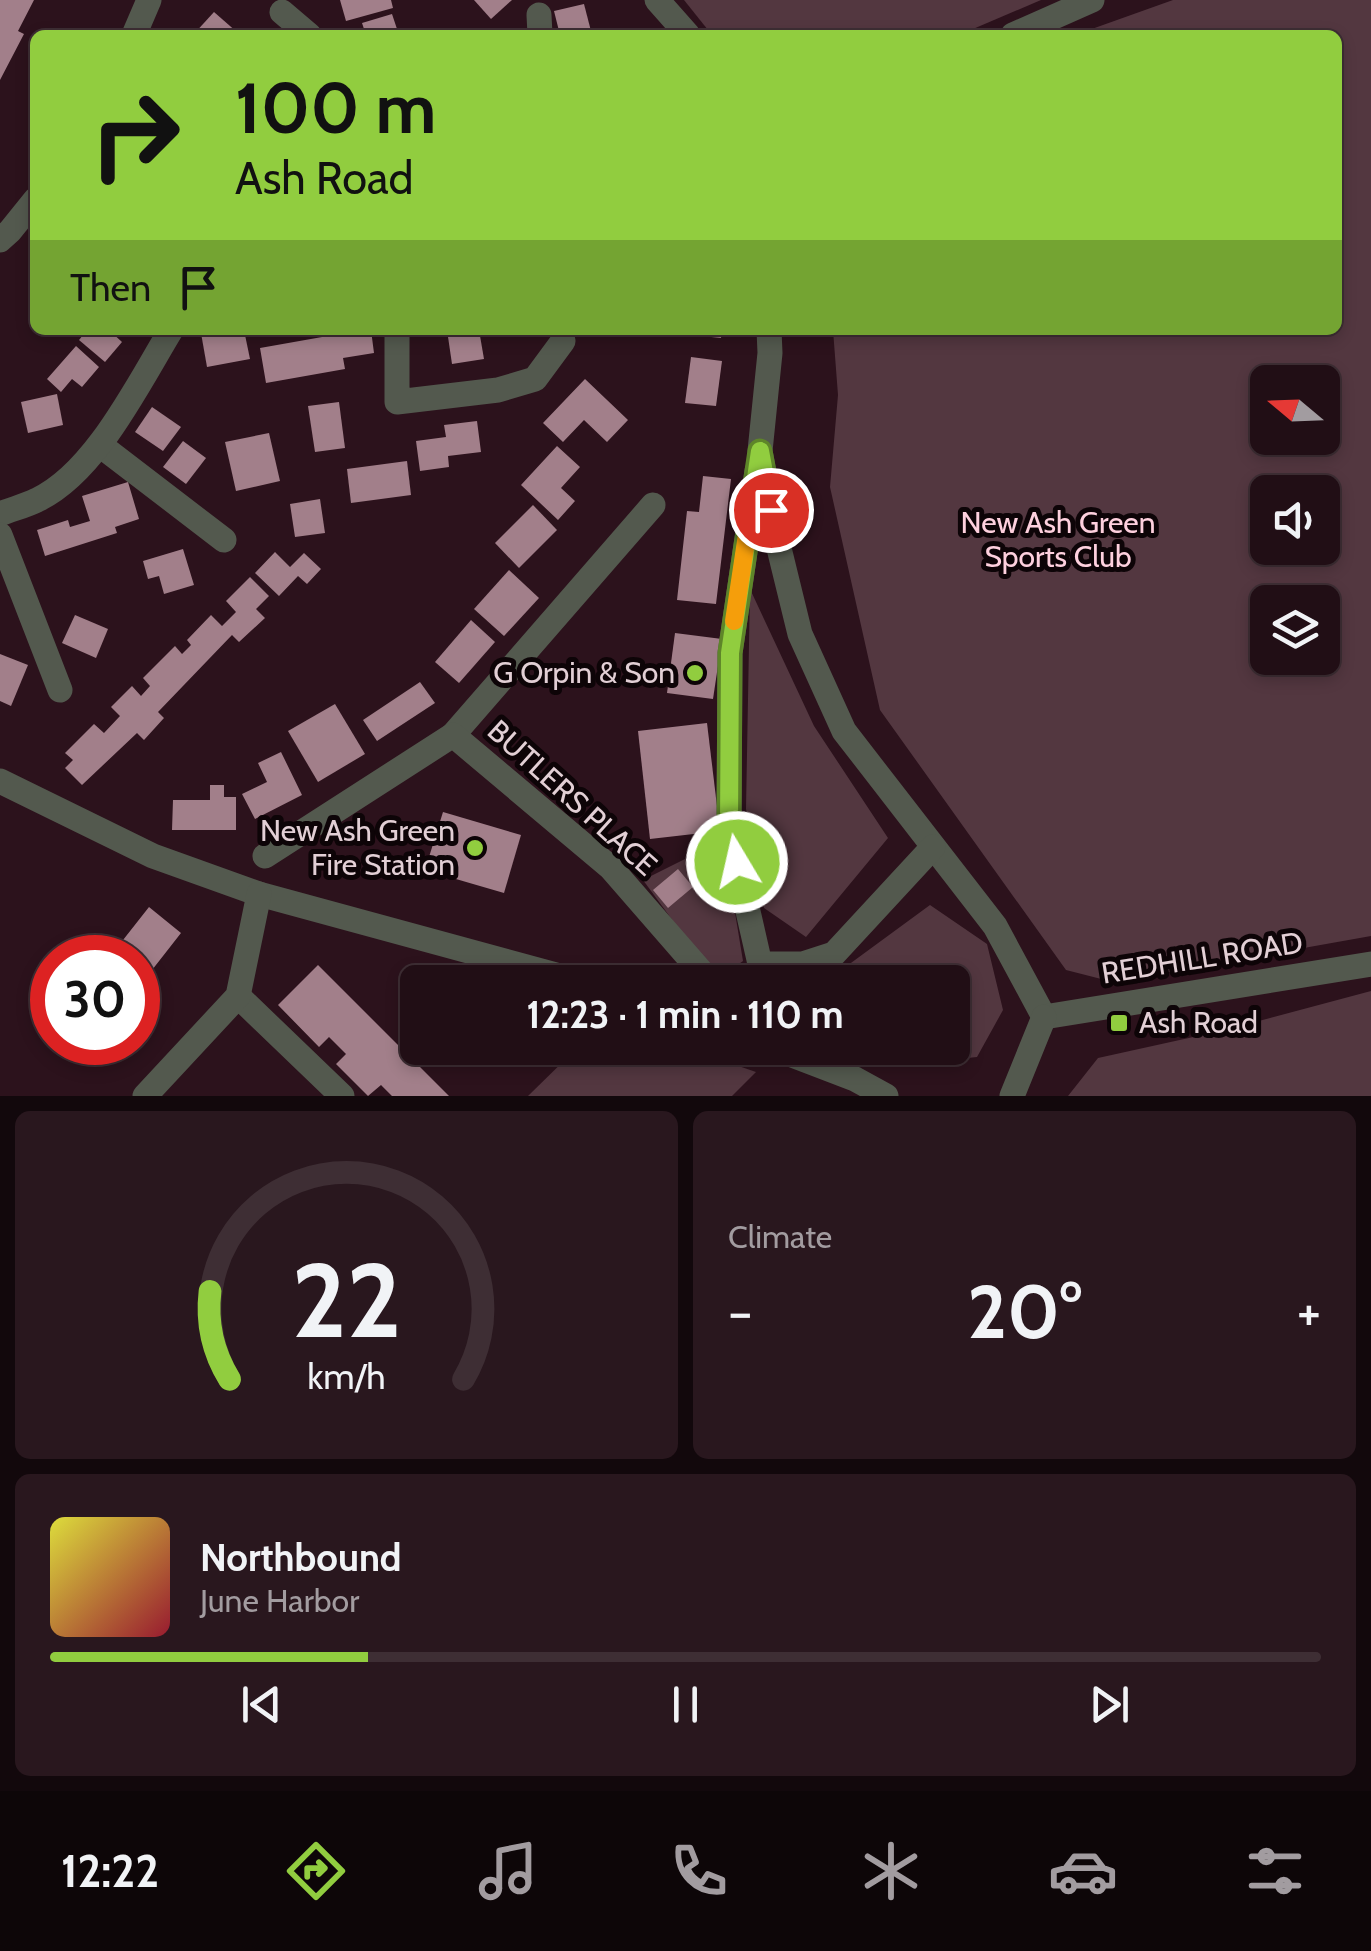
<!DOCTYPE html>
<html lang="en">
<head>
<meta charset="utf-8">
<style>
	:root { --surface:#210e15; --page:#29171e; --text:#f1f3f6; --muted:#a29ca0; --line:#3e2e34; --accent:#91cd3f }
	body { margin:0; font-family:Cabin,sans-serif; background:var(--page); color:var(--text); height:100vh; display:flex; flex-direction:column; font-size:38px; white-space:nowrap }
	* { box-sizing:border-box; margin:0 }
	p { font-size:32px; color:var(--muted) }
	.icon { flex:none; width:55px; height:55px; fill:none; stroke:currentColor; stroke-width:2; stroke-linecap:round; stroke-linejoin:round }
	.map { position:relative; height:1096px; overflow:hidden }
	.drawer { display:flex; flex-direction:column; gap:15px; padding:15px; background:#12080c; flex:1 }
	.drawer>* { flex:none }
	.top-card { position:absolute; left:30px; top:30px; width:1312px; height:305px; border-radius:15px; box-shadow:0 5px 15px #0003,0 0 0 2px var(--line); background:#91cd3f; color:#111; overflow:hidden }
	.needle { width:65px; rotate:289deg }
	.tools { position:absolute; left:1250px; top:365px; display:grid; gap:20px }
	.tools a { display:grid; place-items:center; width:90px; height:90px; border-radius:15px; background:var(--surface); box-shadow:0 5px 15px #0003,0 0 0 2px var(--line); font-size:50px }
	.speed { position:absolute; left:30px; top:935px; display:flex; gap:20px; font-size:50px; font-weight:700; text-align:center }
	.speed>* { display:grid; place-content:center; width:130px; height:130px; border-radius:50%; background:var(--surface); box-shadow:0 5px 15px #0003,0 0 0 2px var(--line); line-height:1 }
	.speed .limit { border:15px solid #d22; background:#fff; color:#111 }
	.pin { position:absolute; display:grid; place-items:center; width:85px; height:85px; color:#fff; margin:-42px; border:5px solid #fff; border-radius:50%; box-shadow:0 2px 10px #0007 }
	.me { position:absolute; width:110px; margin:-55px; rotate:351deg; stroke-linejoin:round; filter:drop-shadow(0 0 8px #0008) }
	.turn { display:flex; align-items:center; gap:35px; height:210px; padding:0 40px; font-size:45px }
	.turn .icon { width:130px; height:130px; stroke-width:2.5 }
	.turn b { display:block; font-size:70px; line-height:85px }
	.then { display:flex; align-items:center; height:95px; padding:0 40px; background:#0003; gap:20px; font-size:38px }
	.big { font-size:75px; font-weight:800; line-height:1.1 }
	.drawer .widget { flex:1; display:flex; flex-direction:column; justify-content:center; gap:15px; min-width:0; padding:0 35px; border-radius:15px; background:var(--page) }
	.drawer .dial { align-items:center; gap:0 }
	.dial svg { height:260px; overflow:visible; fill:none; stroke:var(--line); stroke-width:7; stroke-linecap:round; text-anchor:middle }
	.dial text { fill:var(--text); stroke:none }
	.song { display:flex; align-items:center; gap:30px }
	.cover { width:120px; height:120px; border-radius:15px; background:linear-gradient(135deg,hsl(60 70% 55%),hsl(350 70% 35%)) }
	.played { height:10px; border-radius:5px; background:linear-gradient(90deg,var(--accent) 25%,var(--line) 25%) }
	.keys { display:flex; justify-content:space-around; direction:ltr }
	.heat { display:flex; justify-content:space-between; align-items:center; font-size:55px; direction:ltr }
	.drawer .tiles { flex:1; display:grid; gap:15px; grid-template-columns:1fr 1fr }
	.widget:last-child { grid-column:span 2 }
	.trip { position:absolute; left:400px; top:965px; width:570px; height:100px; border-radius:15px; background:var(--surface); box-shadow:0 5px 15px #0003,0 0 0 2px var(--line); font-weight:800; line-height:100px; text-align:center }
	.tabs { display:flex; height:160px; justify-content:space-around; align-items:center; background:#0d0608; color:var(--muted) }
	.tabs .icon { width:70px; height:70px }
	.tabs .active { color:var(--accent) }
	.tabs b { font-size:45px; color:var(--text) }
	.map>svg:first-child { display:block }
</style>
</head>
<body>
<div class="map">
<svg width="1371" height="1096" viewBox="0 0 1371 1096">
	<rect width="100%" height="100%" fill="#2c121c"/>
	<!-- green -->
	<g fill="#533740" fill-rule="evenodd">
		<polygon points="684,0 1041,0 959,35 712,35"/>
		<path d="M1173 0H1371V936L1113 982 1066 970 880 710 830 487 838 395 833 330H1338V35H1075ZM1268 382H1322V438H1268ZM1268 492H1322V548H1268ZM1268 602H1322V658H1268Z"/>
		<polygon points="750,589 814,726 888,838 806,937 764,908 746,809"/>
		<polygon points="723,840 743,961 728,972 709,970 643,880"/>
		<polygon points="930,905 987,944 1003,1010 977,1057 899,1065 861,1048 952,1048 952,982 825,982"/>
		<polygon points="1371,991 1371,1096 1068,1096 1098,1058 1225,1030"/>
		<polygon points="577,1048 686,1048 756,1072 732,1096 528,1096"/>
	</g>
	<!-- building -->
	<g fill="#a27f8a">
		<polygon points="0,0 34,0 18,31 24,34 0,80"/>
		<polygon points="340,0 391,0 393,8 346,21"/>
		<polygon points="474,0 512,0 491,19"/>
		<polygon points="584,4 592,35 560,35 554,11"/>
		<polygon points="214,12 238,33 236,35 193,35"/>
		<polygon points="392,14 399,35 366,35 362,23"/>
		<polygon points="87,330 109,330 122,342 105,362 79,340"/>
		<polygon points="220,330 244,330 250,359 207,367 201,333"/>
		<polygon points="338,330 371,330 374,353 343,358 345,369 266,383 260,348 339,334"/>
		<polygon points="447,330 479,330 484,359 452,364"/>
		<polygon points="682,330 722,330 721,338 682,334"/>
		<polygon points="76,346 99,367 82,387 72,379 61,392 47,379"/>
		<polygon points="691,357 722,361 716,406 685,403"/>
		<polygon points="585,379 628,420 607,442 584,420 563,442 543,423"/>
		<polygon points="57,394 63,425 28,433 21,402"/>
		<polygon points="339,402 345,448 315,452 308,406"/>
		<polygon points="152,407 181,427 163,451 135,432"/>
		<polygon points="477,421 481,452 448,456 449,467 420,471 416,441 446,437 444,425"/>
		<polygon points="269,433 280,481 236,491 225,442"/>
		<polygon points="183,441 206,458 186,484 163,467"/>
		<polygon points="557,446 580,467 561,488 575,501 558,520 521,485"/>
		<polygon points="407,461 411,495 351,503 347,469"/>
		<polygon points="703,476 731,479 716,604 677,600 687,511 699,512"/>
		<polygon points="128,482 139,519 115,527 117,533 45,556 37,530 68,520 70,527 90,521 82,496"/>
		<polygon points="320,499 325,533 295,537 290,504"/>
		<polygon points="533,505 557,530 519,568 495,543"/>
		<polygon points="183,549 194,585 164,594 159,576 148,579 143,561"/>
		<polygon points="275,552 290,567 304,553 321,569 307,584 298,576 279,596 255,573"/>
		<polygon points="509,570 539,598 504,636 474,609"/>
		<polygon points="250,577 269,596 256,609 265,618 239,642 232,635 158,712 164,718 144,740 137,733 82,785 65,768 73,760 65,753 94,724 104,733 120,716 111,707 132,686 141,696 150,686 143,678 175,646 182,654 191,645 187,640 211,615 222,626 236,612 226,601"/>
		<polygon points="75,615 108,629 96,658 62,643"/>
		<polygon points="471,620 495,642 459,683 435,662"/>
		<polygon points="675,633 722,639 713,699 667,693"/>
		<polygon points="0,654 28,665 11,706 0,701"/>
		<polygon points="420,682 435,703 377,741 363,720"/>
		<polygon points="335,704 365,754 318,782 288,731"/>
		<polygon points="707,723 720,831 650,839 638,731"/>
		<polygon points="281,752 302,795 255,819 242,794 267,782 258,763"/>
		<polygon points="210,785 224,785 224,797 236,797 236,830 172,830 173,800 210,800"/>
		<polygon points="443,812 521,835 504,893 425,870"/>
		<polygon points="678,869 693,887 668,908 653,890"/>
		<polygon points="149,907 181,933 145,979 138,974 138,958 117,958 112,954"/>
		<polygon points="318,965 449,1096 392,1096 381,1085 368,1096 336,1064 346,1054 329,1037 319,1047 278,1005"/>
	</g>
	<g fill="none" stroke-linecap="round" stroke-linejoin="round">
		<!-- minor -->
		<g stroke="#53594e" stroke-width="25">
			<polyline points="657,0 688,35"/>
			<polyline points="282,12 309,35"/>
			<polyline points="539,15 540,35"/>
			<polyline points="134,35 149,0"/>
			<polyline points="1013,35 1092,0"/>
			<polyline points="0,240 10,231 35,200"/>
			<polyline points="397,330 397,402 498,390 535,379 563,341"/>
			<polyline points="769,330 770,353 760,451 777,540 800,634 844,731 995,926 1044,1017"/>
			<polyline points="100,445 224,540"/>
			<polyline points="757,471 730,653 729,828 760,964 803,964 834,954 933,847"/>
			<path d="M0 514C12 509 25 506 37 500 95 473 138 384 171 330"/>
			<polyline points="0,535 60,690"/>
			<polyline points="453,735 653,505"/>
			<polyline points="0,781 153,856 259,894 582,982"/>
			<polyline points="265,856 453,735 611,868 705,976 736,982"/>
			<polyline points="238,996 342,1096"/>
			<polyline points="1044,1017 1371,964"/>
			<polyline points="774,1048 855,1079 886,1096"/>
			<polyline points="145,1096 238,996 259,894"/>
			<polyline points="1012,1096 1044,1017"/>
		</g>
	</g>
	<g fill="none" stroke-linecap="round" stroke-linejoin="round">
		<defs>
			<polyline id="route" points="737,862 729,828 730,653 760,451 771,510"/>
		</defs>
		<!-- route casing -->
		<use href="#route" stroke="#5e8529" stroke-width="25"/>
		<!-- route -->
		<use href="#route" stroke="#91cd3f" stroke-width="18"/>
		<!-- slow -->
		<polyline stroke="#f59e0b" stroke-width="18" points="734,621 748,528"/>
	</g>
	<!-- markers -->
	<g fill="#91cd3f" stroke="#0d0407" stroke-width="4">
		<circle cx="695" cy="673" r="10"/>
		<circle cx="475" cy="848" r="10"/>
		<rect x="1109" y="1013" width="20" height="20" rx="5"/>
	</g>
	<g text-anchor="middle" stroke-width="10" stroke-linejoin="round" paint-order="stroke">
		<!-- park labels -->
		<g font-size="30" fill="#fed0de" stroke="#0d0407">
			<text x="1058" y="533">New Ash Green<tspan x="1058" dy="34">Sports Club</tspan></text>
		</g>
		<!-- poi labels -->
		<g font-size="30" fill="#e2cfd5" stroke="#0d0407" text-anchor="end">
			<text x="675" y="683">G Orpin &amp; Son</text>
			<text x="455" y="841">New Ash Green<tspan x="455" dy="34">Fire Station</tspan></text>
			<text x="1139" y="1033" text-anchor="start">Ash Road</text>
		</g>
		<!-- street labels -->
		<g font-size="30" fill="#e2cfd5" stroke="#0d0407">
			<text transform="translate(572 798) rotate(42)" y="10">BUTLERS PLACE</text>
			<text transform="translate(1202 958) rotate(-9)" y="10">REDHILL ROAD</text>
		</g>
	</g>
</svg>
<div class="tools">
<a><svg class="needle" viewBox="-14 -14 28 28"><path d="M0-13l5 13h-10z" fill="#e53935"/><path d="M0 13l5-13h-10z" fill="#a29ca0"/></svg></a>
<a><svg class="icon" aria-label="sound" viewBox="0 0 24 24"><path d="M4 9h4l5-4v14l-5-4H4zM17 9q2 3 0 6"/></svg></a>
<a><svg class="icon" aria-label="layers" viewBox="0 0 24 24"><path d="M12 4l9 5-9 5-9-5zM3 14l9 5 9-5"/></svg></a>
</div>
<div class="speed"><div class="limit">30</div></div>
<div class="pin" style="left:771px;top:510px;background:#d93025"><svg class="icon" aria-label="arrive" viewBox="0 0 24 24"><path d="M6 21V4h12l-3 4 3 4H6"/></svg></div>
<svg class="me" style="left:737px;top:862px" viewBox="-20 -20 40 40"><circle r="17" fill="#91cd3f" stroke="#fff" stroke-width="3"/><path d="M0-11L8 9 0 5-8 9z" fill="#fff"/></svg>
<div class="trip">12:23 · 1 min · 110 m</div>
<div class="top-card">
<div class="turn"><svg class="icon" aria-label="right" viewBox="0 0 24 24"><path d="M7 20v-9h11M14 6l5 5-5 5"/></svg><div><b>100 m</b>Ash Road</div></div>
<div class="then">Then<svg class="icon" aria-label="arrive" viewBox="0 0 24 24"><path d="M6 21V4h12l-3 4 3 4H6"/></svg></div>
</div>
</div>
<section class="drawer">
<div class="tiles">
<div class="widget dial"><svg viewBox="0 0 100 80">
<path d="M14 69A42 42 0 1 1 86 69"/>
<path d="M14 69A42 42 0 0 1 8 42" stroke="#91cd3f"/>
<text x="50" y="56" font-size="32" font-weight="700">22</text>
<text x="50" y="72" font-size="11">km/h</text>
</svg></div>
<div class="widget"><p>Climate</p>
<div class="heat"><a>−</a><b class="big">20°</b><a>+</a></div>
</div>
<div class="widget">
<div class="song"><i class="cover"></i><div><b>Northbound</b><p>June Harbor</p></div></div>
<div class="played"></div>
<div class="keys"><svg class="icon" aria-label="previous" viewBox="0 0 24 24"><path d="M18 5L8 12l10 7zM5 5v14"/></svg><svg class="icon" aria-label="pause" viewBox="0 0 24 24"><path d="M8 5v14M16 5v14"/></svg><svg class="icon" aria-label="next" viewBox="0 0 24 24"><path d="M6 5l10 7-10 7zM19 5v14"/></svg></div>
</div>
</div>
</section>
<nav class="tabs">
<b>12:22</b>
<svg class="icon active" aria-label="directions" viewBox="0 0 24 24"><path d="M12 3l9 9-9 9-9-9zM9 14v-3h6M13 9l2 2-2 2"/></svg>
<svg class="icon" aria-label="music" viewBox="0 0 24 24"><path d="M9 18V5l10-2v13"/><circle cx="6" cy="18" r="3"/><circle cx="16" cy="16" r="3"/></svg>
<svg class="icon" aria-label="phone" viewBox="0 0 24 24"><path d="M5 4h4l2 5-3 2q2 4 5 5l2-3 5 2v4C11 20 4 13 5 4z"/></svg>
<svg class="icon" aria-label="climate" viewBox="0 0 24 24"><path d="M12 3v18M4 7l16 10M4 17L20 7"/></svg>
<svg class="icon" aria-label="car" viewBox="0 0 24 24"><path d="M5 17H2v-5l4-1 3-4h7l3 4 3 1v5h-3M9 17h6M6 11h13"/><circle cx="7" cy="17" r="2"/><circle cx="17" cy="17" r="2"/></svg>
<svg class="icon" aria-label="filters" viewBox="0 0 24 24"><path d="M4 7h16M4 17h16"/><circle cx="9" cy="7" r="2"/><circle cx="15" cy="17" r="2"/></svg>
</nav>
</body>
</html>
